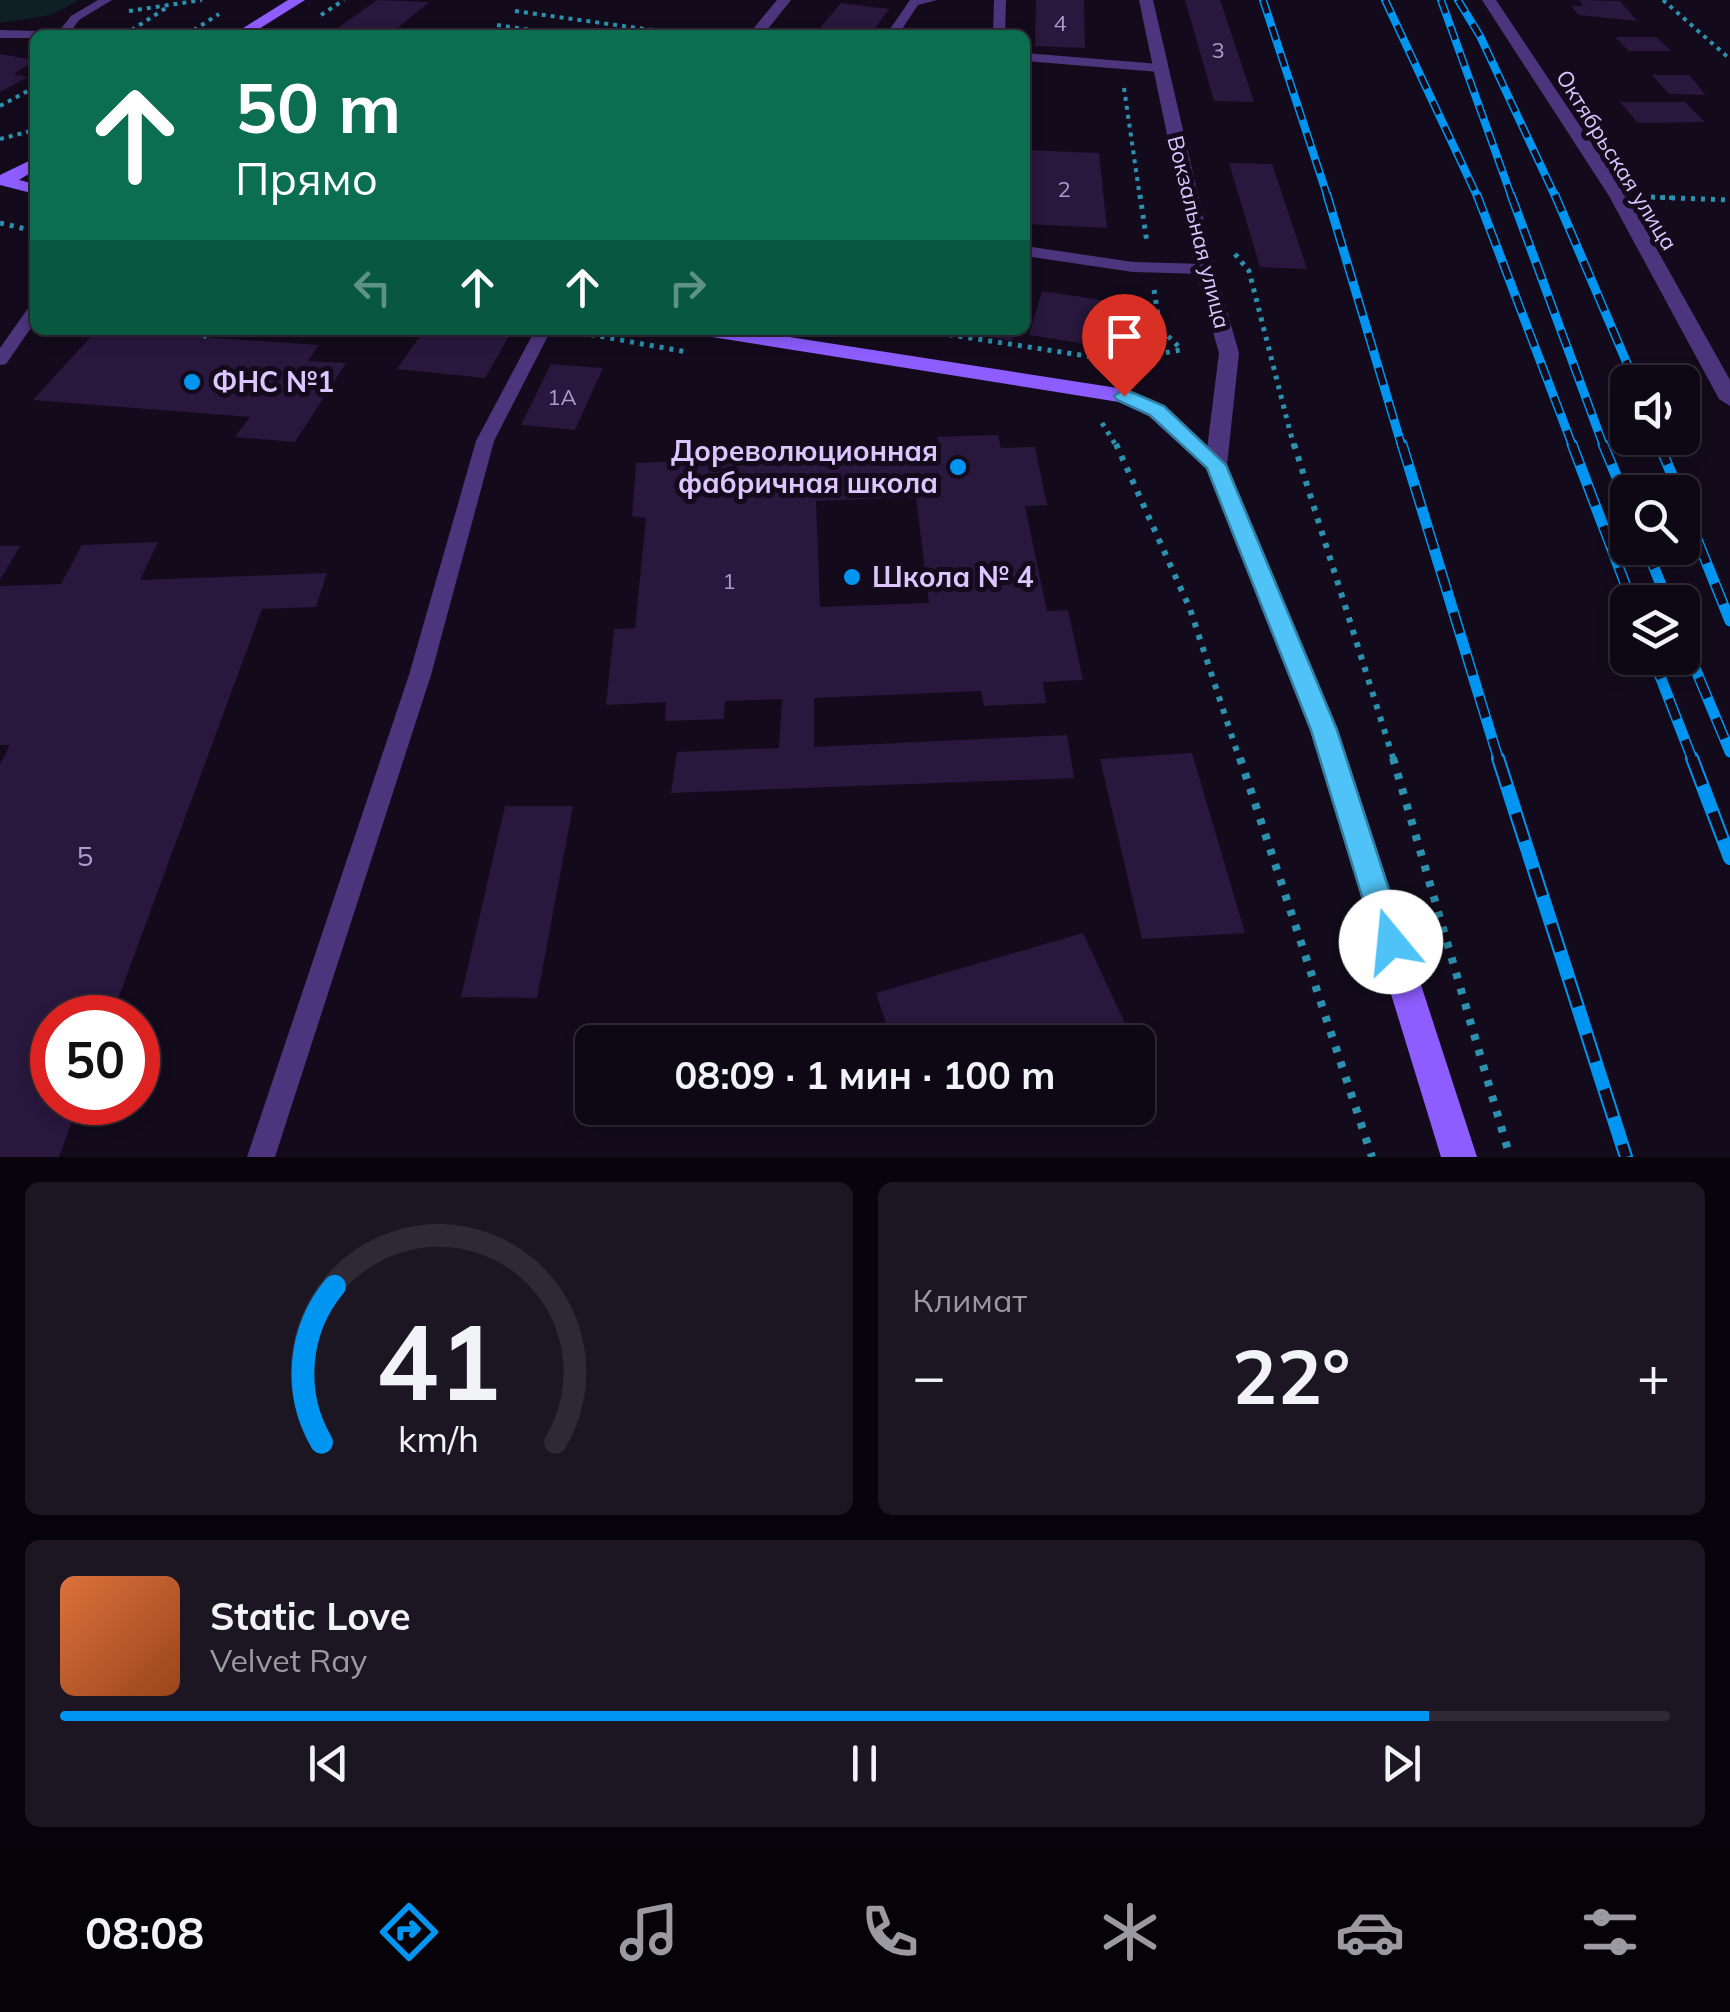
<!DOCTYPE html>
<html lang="ru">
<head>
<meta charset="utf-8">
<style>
	:root { --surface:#0e0815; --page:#1c1622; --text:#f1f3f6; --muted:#9b9aa0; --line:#2e2934; --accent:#0095f1 }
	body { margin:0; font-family:Mulish,sans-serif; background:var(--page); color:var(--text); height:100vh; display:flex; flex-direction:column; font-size:38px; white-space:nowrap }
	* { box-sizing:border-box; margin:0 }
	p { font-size:32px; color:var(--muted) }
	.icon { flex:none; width:55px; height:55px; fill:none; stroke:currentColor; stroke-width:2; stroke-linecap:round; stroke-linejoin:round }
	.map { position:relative; height:1157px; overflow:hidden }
	.details { display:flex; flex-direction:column; gap:25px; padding:25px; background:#08040c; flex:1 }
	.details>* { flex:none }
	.top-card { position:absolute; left:30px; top:30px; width:1000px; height:305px; border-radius:15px; box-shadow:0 5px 15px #0003,0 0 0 2px var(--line); background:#0b6e4f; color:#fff; overflow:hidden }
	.controls { position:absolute; left:1610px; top:365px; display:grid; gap:20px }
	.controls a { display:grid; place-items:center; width:90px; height:90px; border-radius:15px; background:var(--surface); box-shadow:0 5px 15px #0003,0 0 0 2px var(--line); font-size:50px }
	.speed { position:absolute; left:30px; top:995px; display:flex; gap:20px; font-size:50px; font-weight:700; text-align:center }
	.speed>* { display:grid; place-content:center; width:130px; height:130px; border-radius:50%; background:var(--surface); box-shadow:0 5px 15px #0003,0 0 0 2px var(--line); line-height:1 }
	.speed .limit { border:15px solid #d22; background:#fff; color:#111 }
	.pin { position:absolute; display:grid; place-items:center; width:85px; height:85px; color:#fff; margin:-102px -42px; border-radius:50% 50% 50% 0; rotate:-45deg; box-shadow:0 0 10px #0007 }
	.pin .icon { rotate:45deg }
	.me { position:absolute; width:110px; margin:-55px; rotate:343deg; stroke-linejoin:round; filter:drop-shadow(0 0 8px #0008) }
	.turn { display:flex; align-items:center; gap:35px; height:210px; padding:0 40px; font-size:45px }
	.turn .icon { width:130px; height:130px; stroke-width:2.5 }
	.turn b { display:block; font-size:70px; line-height:85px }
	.lanes { display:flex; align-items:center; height:95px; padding:0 40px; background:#0003; justify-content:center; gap:50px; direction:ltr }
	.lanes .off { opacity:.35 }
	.big { font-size:75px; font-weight:700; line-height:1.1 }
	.details .widget { flex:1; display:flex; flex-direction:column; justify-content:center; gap:15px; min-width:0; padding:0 35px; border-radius:15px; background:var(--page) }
	.details .dial { align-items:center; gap:0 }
	.dial svg { height:260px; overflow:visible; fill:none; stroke:var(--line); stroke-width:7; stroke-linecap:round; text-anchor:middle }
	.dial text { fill:var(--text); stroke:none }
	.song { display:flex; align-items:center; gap:30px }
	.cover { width:120px; height:120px; border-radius:15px; background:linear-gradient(135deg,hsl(20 70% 55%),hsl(20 70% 35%)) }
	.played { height:10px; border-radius:5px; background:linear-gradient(90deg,var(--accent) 85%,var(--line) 85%) }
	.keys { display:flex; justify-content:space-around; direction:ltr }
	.heat { display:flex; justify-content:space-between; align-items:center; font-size:55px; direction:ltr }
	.details .tiles { flex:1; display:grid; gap:25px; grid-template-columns:1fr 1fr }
	.widget:last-child { grid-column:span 2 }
	.trip { position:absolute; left:575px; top:1025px; width:580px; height:100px; border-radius:15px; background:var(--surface); box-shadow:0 5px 15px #0003,0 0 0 2px var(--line); font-weight:700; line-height:100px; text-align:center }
	.dock { display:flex; height:160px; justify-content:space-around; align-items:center; background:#060308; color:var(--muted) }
	.dock .icon { width:70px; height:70px }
	.dock .selected { color:var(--accent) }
	.dock b { font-size:45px; color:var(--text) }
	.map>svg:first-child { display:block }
</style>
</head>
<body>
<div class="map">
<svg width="1730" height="1157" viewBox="0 0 1730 1157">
	<rect width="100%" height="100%" fill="#130b1c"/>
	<!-- green -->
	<polygon fill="#0e2026" points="0,0 79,0 51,15 0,23"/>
	<!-- building -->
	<g fill="#29173d" fill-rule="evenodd">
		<polygon points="377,0 429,2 389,35 328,35"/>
		<polygon points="1036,0 1084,0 1085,48 1035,46"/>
		<polygon points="1185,0 1220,0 1254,102 1214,101"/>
		<polygon points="1579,0 1620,1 1637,21 1579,15 1571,6 1583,6"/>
		<polygon points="841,3 889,9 870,35 814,35"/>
		<polygon points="1615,37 1656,37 1671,51 1629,51"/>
		<polygon points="0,54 35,60 14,74 28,77 0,92"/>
		<polygon points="1652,75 1689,75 1706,95 1669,94"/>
		<polygon points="1620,102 1685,102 1705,122 1638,123"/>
		<polygon points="1025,150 1099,153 1107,228 1025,224"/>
		<polygon points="1229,163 1272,164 1307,269 1260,267"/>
		<polygon points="1042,291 1134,305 1125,350 1029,335"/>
		<polygon points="97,330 319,345 308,361 346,363 295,442 235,437 250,417 33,400"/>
		<polygon points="424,330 445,330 509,336 485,378 397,369"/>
		<polygon points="955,330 1016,330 1012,341"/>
		<polygon points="551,364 603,368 575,430 521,425"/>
		<path d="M998 435 1001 448 1035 447 1047 505 1025 506 1036 559 1047 611 1068 610 1083 680 1043 682 1046 703 984 706 981 691 814 698V747L1067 735 1074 778 671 793 677 752 779 748 782 699 725 701 724 719 665 721 666 702 606 705 614 629 635 628 646 518 632 516 636 463 680 461 676 452 721 450V459L940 452 937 437ZM916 497 929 603 820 607 816 501Z"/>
		<polygon points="158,542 140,580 327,573 316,607 262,609 111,1018 52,1018 52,1102 79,1102 59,1157 0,1157 0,764 10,745 0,745 0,586 61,584 82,545"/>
		<polygon points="0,546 20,546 0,580"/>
		<polygon points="1192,753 1245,933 1142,939 1100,759"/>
		<polygon points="505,806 573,806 537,998 461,997"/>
		<polygon points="1083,933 1128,1030 1088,1042 892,1042 876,993"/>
	</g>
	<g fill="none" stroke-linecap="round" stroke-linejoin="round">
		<!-- path-far3 -->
		<g stroke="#2b91ae" stroke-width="4" stroke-dasharray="4 5" stroke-linecap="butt">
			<polyline points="1663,0 1730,59"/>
			<polyline points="129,11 202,0"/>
			<polyline points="515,11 688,35"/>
			<polyline points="321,15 344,0"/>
			<polyline points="497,25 565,35"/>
			<polyline points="124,35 169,6"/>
			<polyline points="186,35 219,14"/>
			<polyline points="1124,88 1140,198"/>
			<polyline points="0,106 35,87"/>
			<polyline points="0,139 35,130"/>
			<polyline points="1651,197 1674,198"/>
		</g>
		<!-- path-far2 -->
		<g stroke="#2b91ae" stroke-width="5" stroke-dasharray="4 6" stroke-linecap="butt">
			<polyline points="1140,195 1147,243"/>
			<polyline points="1651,197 1730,200"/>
			<polyline points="0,223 35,231"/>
			<polyline points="1235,254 1249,271 1294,447"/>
			<polyline points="1154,290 1160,328 1182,350"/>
			<polyline points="919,330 1119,361 1180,350"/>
			<polyline points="571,331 687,352"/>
			<polyline points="203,337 212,330"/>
			<polyline points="1102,423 1117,447"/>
		</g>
		<!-- path-far1 -->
		<g stroke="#2b91ae" stroke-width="6" stroke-dasharray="5 8" stroke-linecap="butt">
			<polyline points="1116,444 1190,609 1240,761"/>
			<polyline points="1294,444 1394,761"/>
		</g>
		<!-- path -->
		<g stroke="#2b91ae" stroke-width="8" stroke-dasharray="6 10" stroke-linecap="butt">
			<polyline points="1240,758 1372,1157"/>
			<polyline points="1393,758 1510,1157"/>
		</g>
		<!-- lane -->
		<g fill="#4c357c" fill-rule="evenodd">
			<polygon points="98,0 112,0 79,20 68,35 56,35 71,16"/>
			<polygon points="910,0 937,0 918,5 898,35 886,35"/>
			<polygon points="994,0 1006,0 1005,35 993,35"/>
			<polygon points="0,30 38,31 44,35 35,35 35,38 0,38"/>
			<polygon points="1025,53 1159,64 1165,68 1159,72 1025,61"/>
			<polygon points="1025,246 1133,262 1205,264 1213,269 1205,274 1133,272 1025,256"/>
			<polygon points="35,305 35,322 6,364 0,365 0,348 29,307"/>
			<polygon points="535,330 551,330 494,441 431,675 275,1157 247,1157 409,675 476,441"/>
		</g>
		<!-- street -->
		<g fill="#4c357c" fill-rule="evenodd">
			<polygon points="777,0 791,0 763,35 748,35"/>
			<polygon points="1139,0 1153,0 1215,269 1239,353 1227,465 1216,473 1205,465 1219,353 1195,269"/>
			<polygon points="1482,0 1496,0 1627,196 1730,380 1730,406 1719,399 1609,196"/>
		</g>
		<!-- secondary -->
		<g fill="#8e5dff" fill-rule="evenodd">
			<polygon points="288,0 305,0 249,35 232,35"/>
			<polygon points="35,158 35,170 19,180 35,184 35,194 0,185 0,175"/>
			<polygon points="696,330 745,330 1124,389 1165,406 1227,465 1338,730 1477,1157 1441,1157 1310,730 1206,468 1149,416 1119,402 706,336"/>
		</g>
		<defs>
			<g id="rail-far3">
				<polyline points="1263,0 1328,198"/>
				<polyline points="1385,0 1478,198"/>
				<polyline points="1441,0 1512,198"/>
				<polyline points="1458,0 1480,36 1556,198"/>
			</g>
			<g id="rail-far2">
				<polyline points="1327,195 1402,447"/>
				<polyline points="1477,195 1573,447"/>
				<polyline points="1511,195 1604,447"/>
				<polyline points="1555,195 1635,382"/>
				<polyline points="1657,438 1660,447"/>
			</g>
			<g id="rail-far1">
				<polyline points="1402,444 1499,761"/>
				<polyline points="1572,444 1632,602"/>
				<polyline points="1603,444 1628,504"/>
				<polyline points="1659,444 1679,492"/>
				<polyline points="1682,502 1730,621"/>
				<polyline points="1646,548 1668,602"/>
				<polyline points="1682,637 1730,752"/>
				<polyline points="1653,658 1693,761"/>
			</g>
			<g id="rail">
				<polyline points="1498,758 1626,1157"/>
				<polyline points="1692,758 1730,858"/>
			</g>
		</defs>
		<!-- rail-far3 casing -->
		<use href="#rail-far3" stroke="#0095f1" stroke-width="8"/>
		<!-- rail-far2 casing -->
		<use href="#rail-far2" stroke="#0095f1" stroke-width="9"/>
		<!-- rail-far1 casing -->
		<use href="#rail-far1" stroke="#0095f1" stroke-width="11"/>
		<!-- rail casing -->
		<use href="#rail" stroke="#0095f1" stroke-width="14"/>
		<!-- rail-far3 -->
		<use href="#rail-far3" stroke="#130b1c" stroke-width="5" stroke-dasharray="14" stroke-linecap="butt"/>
		<!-- rail-far2 -->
		<use href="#rail-far2" stroke="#130b1c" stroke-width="6" stroke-dasharray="18" stroke-linecap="butt"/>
		<!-- rail-far1 -->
		<use href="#rail-far1" stroke="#130b1c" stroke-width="8" stroke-dasharray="22" stroke-linecap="butt"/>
		<!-- rail -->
		<use href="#rail" stroke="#130b1c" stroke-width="10" stroke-dasharray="29" stroke-linecap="butt"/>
	</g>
	<!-- route -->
	<polygon fill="#4fc3f7" stroke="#337fa1" stroke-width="2.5" points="1124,389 1164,406 1226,465 1337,730 1406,942 1401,952 1391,956 1381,952 1376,942 1311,730 1207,468 1150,415 1117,400 1114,396"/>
	<!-- markers -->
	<g fill="#0095f1" stroke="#130b1c" stroke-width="4">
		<circle cx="192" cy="382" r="10"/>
		<circle cx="958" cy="467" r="10"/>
		<circle cx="852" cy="577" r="10"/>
	</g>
	<g text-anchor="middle" stroke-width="10" stroke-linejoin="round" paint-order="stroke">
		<!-- number labels -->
		<g font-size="22" fill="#af9ace">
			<text x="1060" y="31">4</text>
			<text x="1218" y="58">3</text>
			<text x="1064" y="197">2</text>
			<text x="562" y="405">1А</text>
			<text x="729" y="589">1</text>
		</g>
		<!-- far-street labels -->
		<g font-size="22" fill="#dcc6ff" stroke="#130b1c">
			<text transform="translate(1617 160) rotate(58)" y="8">Октябрьская улица</text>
			<text transform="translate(1199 232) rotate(76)" y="8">Вокзальная улица</text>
		</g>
		<!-- poi labels -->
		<g font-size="28" font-weight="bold" fill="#dcc6ff" stroke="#130b1c" text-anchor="start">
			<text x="212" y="392">ФНС №1</text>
			<text x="938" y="461" text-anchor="end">Дореволюционная<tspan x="938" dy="32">фабричная школа</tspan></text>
			<text x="872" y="587">Школа № 4</text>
		</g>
		<!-- near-number labels -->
		<g font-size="28" fill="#af9ace">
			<text x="85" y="866">5</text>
		</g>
	</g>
</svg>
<div class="controls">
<a><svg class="icon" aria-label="sound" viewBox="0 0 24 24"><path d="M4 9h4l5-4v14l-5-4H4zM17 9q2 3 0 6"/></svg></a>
<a><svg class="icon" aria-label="search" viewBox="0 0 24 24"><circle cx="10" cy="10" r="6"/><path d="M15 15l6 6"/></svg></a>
<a><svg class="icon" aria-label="layers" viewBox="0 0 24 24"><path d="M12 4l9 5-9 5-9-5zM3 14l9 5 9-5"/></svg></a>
</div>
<div class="speed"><div class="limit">50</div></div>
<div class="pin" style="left:1124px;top:396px;background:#d93025"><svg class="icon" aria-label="arrive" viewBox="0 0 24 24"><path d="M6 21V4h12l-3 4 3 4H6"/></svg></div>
<svg class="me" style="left:1391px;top:942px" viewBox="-20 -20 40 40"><circle r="19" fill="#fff"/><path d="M0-13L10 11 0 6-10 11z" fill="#4fc3f7"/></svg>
<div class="trip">08:09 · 1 мин · 100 m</div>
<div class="top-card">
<div class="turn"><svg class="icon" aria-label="ahead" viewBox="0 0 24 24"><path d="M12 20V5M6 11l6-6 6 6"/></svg><div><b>50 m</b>Прямо</div></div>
<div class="lanes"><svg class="icon off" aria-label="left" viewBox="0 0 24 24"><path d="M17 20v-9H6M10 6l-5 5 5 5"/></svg><svg class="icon" aria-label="ahead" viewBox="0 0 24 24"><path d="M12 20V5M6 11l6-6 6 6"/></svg><svg class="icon" aria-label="ahead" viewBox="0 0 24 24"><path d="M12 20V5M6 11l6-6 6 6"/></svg><svg class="icon off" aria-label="right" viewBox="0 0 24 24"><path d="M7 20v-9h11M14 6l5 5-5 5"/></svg></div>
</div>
</div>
<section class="details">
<div class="tiles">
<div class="widget dial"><svg viewBox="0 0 100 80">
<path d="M14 69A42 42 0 1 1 86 69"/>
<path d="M14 69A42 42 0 0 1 18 21" stroke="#0095f1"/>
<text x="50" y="56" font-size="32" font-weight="700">41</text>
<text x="50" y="72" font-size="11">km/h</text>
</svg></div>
<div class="widget"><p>Климат</p>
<div class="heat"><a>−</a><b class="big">22°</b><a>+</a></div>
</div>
<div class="widget">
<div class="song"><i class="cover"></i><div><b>Static Love</b><p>Velvet Ray</p></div></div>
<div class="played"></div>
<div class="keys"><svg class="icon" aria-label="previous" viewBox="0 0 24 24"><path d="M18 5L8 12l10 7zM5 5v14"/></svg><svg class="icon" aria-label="pause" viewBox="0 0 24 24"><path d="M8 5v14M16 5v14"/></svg><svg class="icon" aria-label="next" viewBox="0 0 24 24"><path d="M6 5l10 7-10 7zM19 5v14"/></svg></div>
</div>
</div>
</section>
<nav class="dock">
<b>08:08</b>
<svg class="icon selected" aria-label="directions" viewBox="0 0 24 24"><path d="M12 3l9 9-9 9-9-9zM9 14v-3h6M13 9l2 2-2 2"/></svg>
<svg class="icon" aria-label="music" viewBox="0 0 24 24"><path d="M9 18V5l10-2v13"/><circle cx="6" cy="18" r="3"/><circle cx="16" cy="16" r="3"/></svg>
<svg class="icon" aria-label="phone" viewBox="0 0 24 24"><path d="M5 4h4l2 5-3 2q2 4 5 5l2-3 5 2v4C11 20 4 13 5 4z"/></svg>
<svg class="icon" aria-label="climate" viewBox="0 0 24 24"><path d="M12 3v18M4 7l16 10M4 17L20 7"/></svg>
<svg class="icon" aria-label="car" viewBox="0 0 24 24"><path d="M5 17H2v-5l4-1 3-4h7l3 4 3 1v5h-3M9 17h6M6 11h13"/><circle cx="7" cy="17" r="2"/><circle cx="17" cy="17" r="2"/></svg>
<svg class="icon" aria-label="filters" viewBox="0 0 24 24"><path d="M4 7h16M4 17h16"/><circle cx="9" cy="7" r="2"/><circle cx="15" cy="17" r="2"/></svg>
</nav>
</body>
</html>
